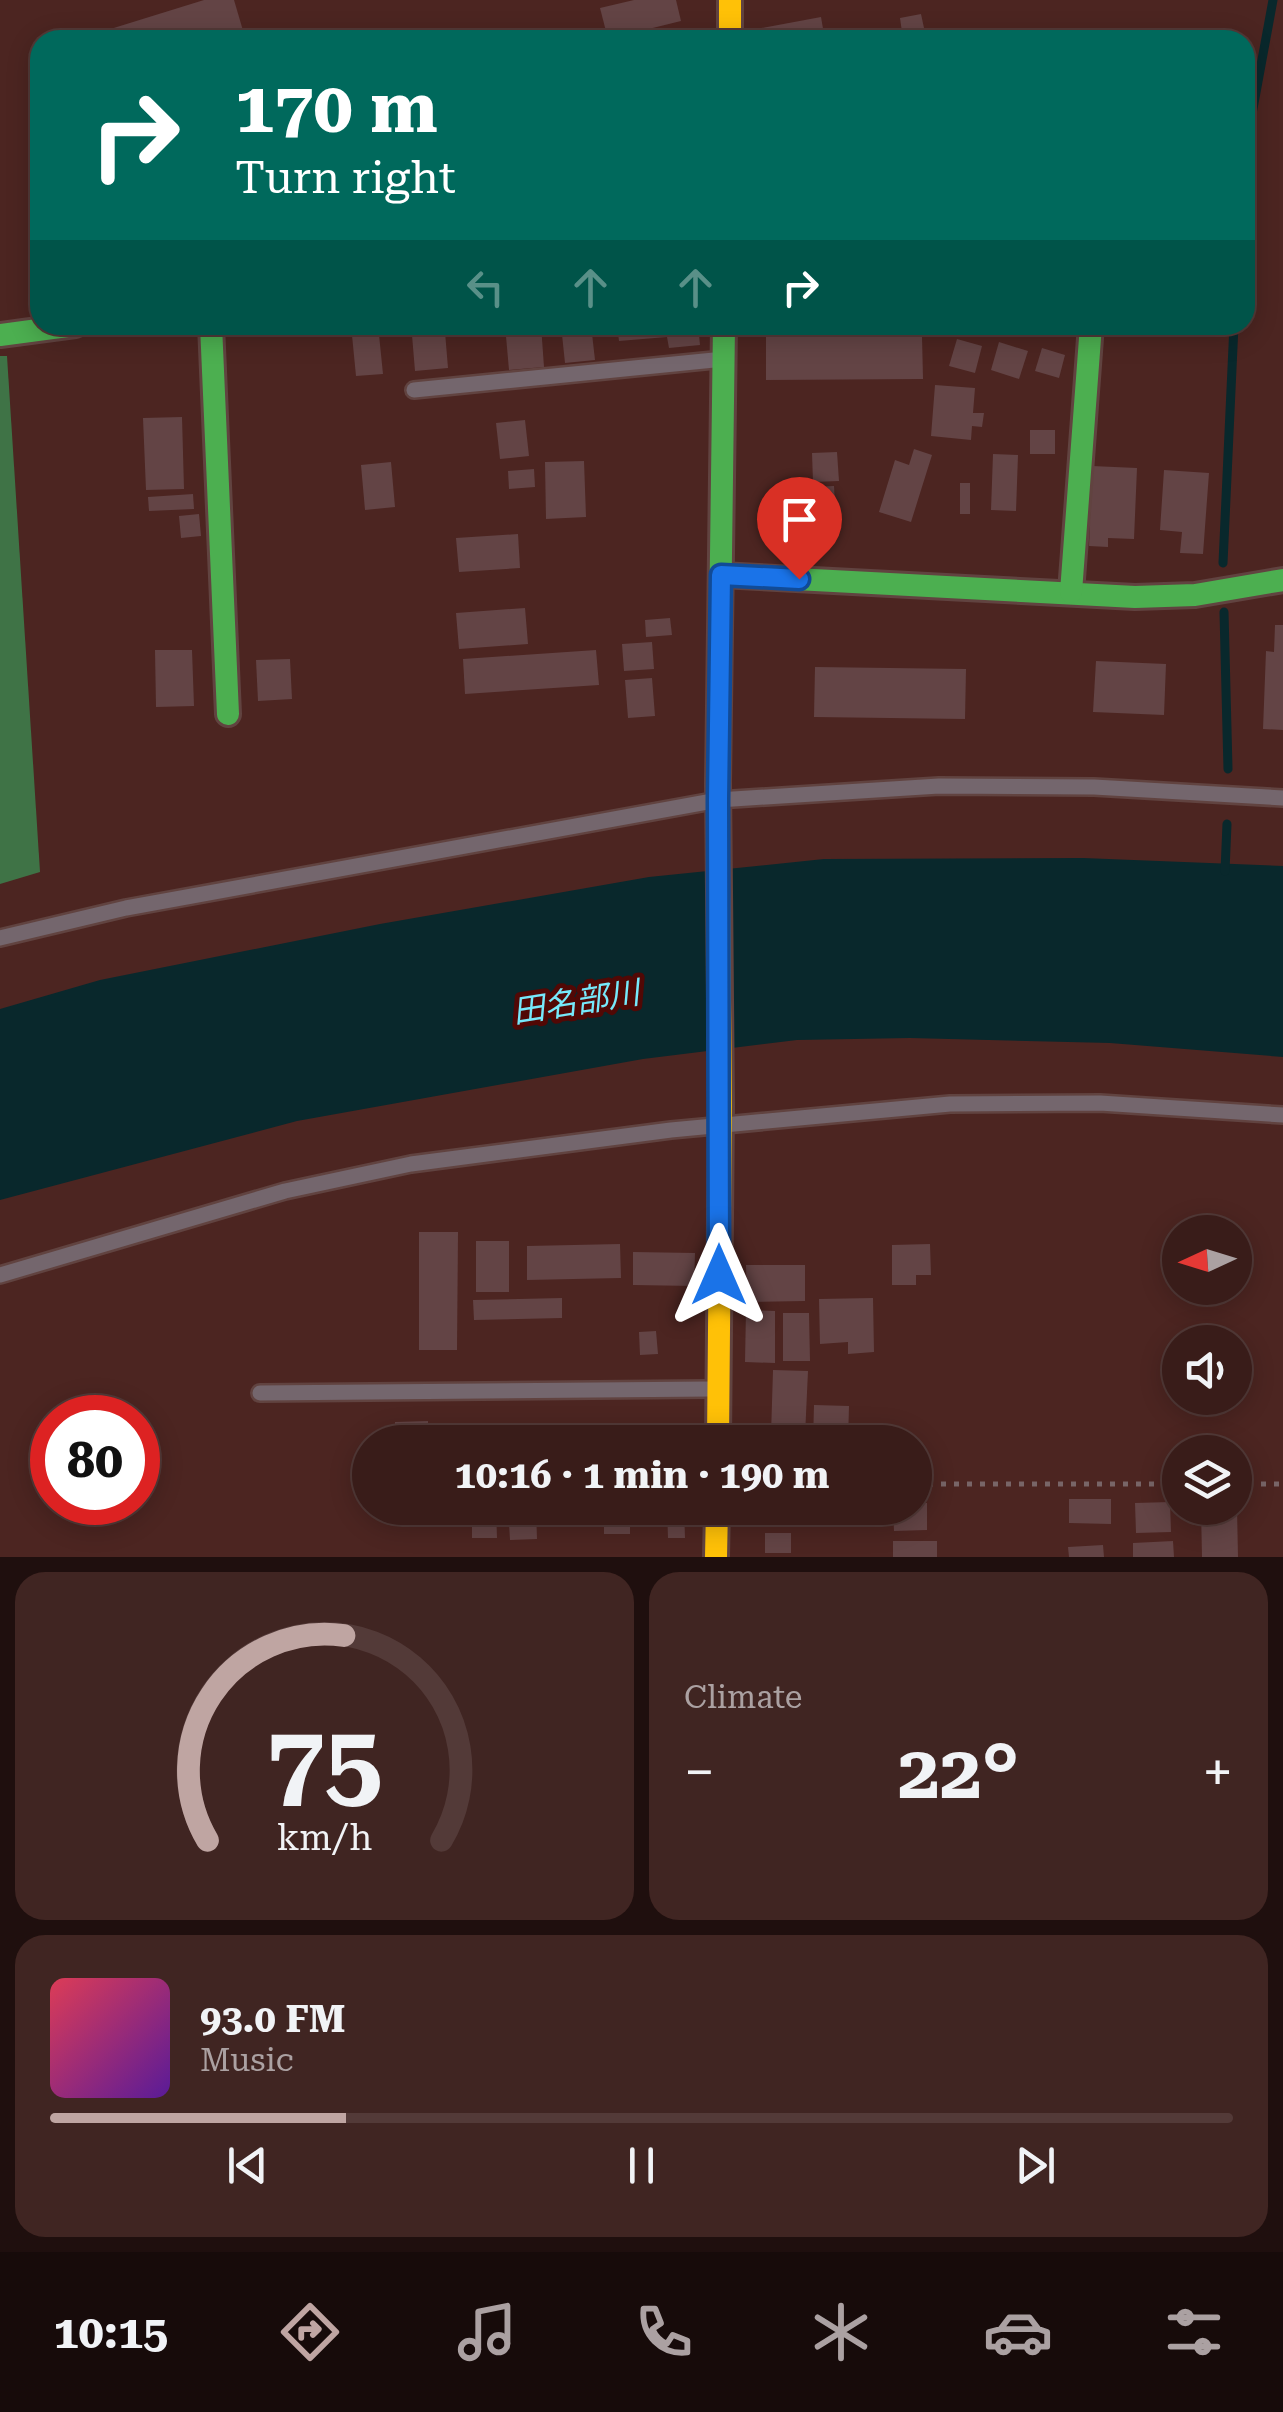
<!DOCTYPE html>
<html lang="en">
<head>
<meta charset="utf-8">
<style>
	:root { --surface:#391c19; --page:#402522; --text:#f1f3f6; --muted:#aba1a2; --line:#533a38; --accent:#bfa5a2 }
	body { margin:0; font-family:"Roboto Serif","Noto Sans JP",serif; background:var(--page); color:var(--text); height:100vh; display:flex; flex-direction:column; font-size:38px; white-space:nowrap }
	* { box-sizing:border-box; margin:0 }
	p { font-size:32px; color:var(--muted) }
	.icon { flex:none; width:55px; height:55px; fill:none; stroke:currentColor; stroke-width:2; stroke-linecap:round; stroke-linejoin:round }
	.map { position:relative; height:1557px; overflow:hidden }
	.drawer { display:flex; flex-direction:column; gap:15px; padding:15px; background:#1f0f0e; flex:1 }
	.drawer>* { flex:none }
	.banner { position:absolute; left:30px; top:30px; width:1225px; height:305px; border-radius:30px; box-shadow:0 5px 25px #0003,0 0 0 2px var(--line); background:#00695c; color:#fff; overflow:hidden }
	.needle { width:65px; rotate:266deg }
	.tools { position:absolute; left:1162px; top:1215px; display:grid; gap:20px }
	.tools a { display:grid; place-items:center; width:90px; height:90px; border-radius:50%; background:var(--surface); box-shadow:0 5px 25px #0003,0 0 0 2px var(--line); font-size:50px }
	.speed { position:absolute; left:30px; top:1395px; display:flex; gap:20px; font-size:50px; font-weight:700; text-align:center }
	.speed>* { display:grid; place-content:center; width:130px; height:130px; border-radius:50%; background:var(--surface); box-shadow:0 5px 25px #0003,0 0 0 2px var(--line); line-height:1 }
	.speed .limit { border:15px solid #d22; background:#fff; color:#111 }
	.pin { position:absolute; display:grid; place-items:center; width:85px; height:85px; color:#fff; margin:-102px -42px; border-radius:50% 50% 50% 0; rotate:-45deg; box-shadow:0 0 10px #0007 }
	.pin .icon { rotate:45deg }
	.me { position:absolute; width:110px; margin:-55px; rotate:0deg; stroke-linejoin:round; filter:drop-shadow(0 0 8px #0008) }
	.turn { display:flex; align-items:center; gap:35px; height:210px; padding:0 40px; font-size:45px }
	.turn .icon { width:130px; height:130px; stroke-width:2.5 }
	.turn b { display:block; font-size:70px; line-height:85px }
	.lanes { display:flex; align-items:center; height:95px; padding:0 40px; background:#0003; justify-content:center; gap:50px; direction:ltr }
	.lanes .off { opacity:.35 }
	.big { font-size:75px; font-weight:700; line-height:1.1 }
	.drawer .tile { flex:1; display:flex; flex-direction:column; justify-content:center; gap:15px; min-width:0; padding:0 35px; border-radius:30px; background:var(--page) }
	.drawer .dial { align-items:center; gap:0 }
	.dial svg { height:260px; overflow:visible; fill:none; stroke:var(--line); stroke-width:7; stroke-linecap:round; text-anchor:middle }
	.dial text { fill:var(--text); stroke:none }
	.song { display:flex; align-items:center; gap:30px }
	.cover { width:120px; height:120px; border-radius:15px; background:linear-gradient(135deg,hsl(350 70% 55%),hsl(270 70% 35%)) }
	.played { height:10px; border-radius:5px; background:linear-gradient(90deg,var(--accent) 25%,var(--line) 25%) }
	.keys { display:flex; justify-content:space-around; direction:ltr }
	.heat { display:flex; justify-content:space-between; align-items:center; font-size:55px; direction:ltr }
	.drawer .tiles { flex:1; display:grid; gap:15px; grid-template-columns:1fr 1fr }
	.tile:last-child { grid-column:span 2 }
	.trip { position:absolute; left:352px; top:1425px; width:580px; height:100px; border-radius:50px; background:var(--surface); box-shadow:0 5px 25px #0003,0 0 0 2px var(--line); font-weight:700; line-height:100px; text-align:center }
	.tab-bar { display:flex; height:160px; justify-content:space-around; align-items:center; background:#170b0a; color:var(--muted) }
	.tab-bar .icon { width:70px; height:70px }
	.tab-bar .current { color:var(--accent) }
	.tab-bar b { font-size:45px; color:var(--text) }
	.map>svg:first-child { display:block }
</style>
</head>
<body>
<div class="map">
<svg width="1283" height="1557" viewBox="0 0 1283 1557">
	<rect width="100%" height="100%" fill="#4c2521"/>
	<!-- forest -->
	<polygon fill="#3f7346" points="0,356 7,356 40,872 0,884"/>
	<!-- water -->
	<polygon fill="#09282c" points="1083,858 1283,866 1283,1057 1110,1043 910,1038 797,1040 643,1059 297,1121 0,1200 0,1009 100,980 380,924 649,877 824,859"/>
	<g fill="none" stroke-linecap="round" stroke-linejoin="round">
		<!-- stream -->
		<g stroke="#09282c" stroke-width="9">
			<polyline points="1245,152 1273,0"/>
			<polyline points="1223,563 1234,325"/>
			<polyline points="1224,612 1228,769"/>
			<polyline points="1225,871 1227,824"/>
		</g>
	</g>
	<!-- building -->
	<g fill="#634445">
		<polygon points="204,0 234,0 244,34 225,40 75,40"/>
		<polygon points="634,0 676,0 681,21 608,39 600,8"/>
		<polygon points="921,14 924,28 902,32 900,18"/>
		<polygon points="821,17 825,40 758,40 756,29"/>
		<polygon points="512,29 515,40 467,40 467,38"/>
		<polygon points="685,31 688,40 651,40 651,38"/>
		<polygon points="40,50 40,80 39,81 31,53"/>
		<polygon points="351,325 378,325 383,374 356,376"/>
		<polygon points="505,325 541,325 544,367 509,370"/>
		<polygon points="561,325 591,325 595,360 565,363"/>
		<polygon points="617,325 698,325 700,345 669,348 667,337 619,341"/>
		<polygon points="752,325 814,325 814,328 752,329"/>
		<polygon points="445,332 448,368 415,371 412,335"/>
		<polygon points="922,336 923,379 766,380 766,337"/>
		<polygon points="957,339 982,346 975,373 949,366"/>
		<polygon points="999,342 1028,351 1019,379 991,370"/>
		<polygon points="1042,348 1065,355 1059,378 1035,371"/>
		<polygon points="935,385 975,388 973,413 984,413 982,427 972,426 971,440 931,436"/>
		<polygon points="182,417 184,489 146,490 143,418"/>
		<polygon points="525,420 529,456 500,459 496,423"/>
		<rect x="1030" y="430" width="25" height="24"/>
		<polygon points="914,449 932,455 911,522 879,512 895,460 909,465"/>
		<polygon points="837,452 839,481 813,482 812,453"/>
		<polygon points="993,454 1018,455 1016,511 991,510"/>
		<polygon points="584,461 586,517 546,519 545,462"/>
		<polygon points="391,462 395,507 365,510 361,465"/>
		<polygon points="1092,466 1137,468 1134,539 1108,538 1108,547 1089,546"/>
		<polygon points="534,469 535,487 509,489 508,471"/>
		<polygon points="1164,470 1209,473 1203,554 1180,553 1182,532 1160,530"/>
		<rect x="960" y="483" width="10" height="31"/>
		<polygon points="834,486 836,522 813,524 811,487"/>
		<polygon points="193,494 194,509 149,511 148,497"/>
		<polygon points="199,514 201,536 181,538 179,516"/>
		<polygon points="518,534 520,568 459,572 456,538"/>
		<polygon points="525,608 528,644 459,649 456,613"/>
		<polygon points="670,618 672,635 646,637 645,620"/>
		<polygon points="1275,625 1283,625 1283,730 1263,729 1266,651 1274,652"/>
		<polygon points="652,642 654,669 624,671 622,644"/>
		<polygon points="155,650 192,650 194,706 156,707"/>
		<polygon points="596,650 599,685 465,694 463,659"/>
		<polygon points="290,659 292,699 258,701 256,660"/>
		<polygon points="1096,661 1166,664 1164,715 1093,712"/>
		<polygon points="815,667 966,669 965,719 814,717"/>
		<polygon points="652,678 655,716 628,718 625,680"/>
		<polygon points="419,1232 458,1232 457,1350 419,1350"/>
		<rect x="476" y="1241" width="33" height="51"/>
		<polygon points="620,1244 621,1278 527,1280 527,1246"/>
		<polygon points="930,1244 931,1275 916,1275 916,1285 892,1285 892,1245"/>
		<polygon points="633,1252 695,1253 694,1286 633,1285"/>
		<polygon points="746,1265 805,1265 805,1301 747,1302"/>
		<polygon points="562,1298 562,1318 474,1320 473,1300"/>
		<polygon points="873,1298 874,1352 848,1354 848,1342 820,1344 819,1299"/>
		<polygon points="746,1310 775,1311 775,1363 745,1362"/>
		<polygon points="783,1313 809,1313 810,1361 783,1361"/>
		<polygon points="656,1331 658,1354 640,1355 639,1332"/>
		<polygon points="773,1370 808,1371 805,1436 771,1434"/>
		<polygon points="814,1405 849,1406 848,1442 813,1442"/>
		<polygon points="428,1421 428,1442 395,1442 395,1422"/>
		<polygon points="642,1424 642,1442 603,1442 603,1425"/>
		<polygon points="473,1426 589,1427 589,1442 473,1442"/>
		<polygon points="1069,1499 1111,1499 1111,1524 1069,1523"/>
		<polygon points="1170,1502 1171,1532 1136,1533 1135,1503"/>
		<polygon points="915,1503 927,1503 927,1530 894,1531 893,1508 915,1508"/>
		<polygon points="472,1508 496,1508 497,1538 472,1538"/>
		<polygon points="508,1508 536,1508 537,1539 510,1540"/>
		<polygon points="550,1508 578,1508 578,1511 550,1512"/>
		<polygon points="604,1508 653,1508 653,1517 630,1517 630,1534 604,1534"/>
		<polygon points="667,1508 684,1508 685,1538 668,1538"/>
		<polygon points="1201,1508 1237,1508 1238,1557 1202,1557"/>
		<rect x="765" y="1533" width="26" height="20"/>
		<rect x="893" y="1541" width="44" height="16"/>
		<polygon points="1173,1541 1174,1557 1133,1557 1133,1543"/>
		<polygon points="1103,1545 1104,1557 1069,1557 1068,1547"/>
	</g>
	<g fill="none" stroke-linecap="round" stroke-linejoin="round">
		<defs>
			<g id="lane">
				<polyline points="414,390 714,360"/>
				<polyline points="0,938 126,908 718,800 939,786 1094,787 1283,798"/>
				<polyline points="0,1275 285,1191 411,1164 671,1130 950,1104 1100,1103 1283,1115"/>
				<polyline points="260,1393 710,1389"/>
			</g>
			<g id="fast">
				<polyline points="211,325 228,714"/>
				<polyline points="0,335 75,325"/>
				<polyline points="721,575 1135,597 1195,595 1283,580"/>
				<polyline points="1071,592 1091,325"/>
				<polyline points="718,783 724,325"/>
			</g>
			<g id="slow">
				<polyline points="730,0 730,40"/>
				<polyline points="718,1442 721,1106 718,783"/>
				<polyline points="716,1557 717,1508"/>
			</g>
		</defs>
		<!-- lane casing -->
		<use href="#lane" stroke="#614340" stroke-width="20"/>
		<!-- fast casing -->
		<use href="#fast" stroke="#614340" stroke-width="28"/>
		<!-- slow casing -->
		<use href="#slow" stroke="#614340" stroke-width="28"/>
		<!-- path -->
		<g stroke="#786567" stroke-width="5" stroke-dasharray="5 8" stroke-linecap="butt">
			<polyline points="915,1484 1180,1484"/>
			<polyline points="1235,1484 1283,1484"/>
		</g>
		<!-- lane -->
		<use href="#lane" stroke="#74666d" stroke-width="15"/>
		<!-- fast -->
		<use href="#fast" stroke="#4caf50" stroke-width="22"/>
		<!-- slow -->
		<use href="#slow" stroke="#ffc107" stroke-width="22"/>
	</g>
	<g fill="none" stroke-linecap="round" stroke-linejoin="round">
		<defs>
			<polyline id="route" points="719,1275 718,800 721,575 799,579"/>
		</defs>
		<!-- route casing -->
		<use href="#route" stroke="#114b97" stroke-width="25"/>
		<!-- route -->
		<use href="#route" stroke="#1a73e8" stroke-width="18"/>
	</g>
	<g text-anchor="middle" stroke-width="10" stroke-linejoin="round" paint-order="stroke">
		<!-- water labels -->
		<g font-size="32" font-style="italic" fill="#76e9fb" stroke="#510805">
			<text transform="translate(576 1002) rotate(-9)" y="11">田名部川</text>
		</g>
	</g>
</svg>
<div class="tools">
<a><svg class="needle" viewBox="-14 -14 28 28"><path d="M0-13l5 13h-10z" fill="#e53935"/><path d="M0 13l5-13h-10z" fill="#aba1a2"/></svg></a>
<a><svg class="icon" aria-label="sound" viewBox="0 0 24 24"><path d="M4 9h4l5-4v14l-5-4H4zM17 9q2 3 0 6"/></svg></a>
<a><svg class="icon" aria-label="layers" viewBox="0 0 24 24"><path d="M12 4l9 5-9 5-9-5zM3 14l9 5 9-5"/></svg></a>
</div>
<div class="speed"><div class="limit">80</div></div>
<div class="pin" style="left:799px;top:579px;background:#d93025"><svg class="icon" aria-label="arrive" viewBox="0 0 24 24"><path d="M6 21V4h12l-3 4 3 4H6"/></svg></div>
<svg class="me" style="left:719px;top:1275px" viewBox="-20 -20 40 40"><path d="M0-17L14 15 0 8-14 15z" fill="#1a73e8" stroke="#fff" stroke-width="4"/></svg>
<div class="trip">10:16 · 1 min · 190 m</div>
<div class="banner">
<div class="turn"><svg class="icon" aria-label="right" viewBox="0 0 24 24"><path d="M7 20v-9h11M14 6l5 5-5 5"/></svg><div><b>170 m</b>Turn right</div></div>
<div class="lanes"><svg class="icon off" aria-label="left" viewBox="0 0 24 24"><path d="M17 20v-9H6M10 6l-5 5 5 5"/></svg><svg class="icon off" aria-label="ahead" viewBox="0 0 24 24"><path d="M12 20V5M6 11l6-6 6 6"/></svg><svg class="icon off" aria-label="ahead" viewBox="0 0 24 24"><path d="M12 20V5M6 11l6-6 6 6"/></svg><svg class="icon" aria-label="right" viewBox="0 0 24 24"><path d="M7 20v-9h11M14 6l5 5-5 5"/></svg></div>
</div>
</div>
<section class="drawer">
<div class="tiles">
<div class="tile dial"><svg viewBox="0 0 100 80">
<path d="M14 69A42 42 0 1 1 86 69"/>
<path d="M14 69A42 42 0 0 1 56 6" stroke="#bfa5a2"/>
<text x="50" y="56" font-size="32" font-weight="700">75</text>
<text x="50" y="72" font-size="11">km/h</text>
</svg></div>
<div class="tile"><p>Climate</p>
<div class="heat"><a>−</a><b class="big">22°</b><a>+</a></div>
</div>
<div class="tile">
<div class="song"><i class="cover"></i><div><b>93.0 FM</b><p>Music</p></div></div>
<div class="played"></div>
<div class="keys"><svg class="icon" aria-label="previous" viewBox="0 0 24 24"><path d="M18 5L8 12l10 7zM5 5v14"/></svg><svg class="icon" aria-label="pause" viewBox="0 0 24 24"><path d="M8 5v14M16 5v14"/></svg><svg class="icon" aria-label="next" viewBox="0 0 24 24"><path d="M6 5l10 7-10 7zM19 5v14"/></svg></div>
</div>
</div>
</section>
<nav class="tab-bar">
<b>10:15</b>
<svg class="icon current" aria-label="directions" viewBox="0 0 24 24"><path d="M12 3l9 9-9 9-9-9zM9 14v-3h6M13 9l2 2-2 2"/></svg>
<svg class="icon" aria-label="music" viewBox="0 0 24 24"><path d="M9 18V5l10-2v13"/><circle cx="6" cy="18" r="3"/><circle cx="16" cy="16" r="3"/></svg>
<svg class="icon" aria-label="phone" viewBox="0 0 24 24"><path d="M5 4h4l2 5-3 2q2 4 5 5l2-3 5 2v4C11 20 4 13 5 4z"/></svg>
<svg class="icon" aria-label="climate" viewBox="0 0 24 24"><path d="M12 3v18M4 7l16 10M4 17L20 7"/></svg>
<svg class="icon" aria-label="car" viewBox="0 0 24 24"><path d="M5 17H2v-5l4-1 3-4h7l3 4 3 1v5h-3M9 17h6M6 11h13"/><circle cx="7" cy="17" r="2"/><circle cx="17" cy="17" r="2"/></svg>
<svg class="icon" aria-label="filters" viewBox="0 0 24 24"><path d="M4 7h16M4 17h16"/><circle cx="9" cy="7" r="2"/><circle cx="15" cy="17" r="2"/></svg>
</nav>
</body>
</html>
